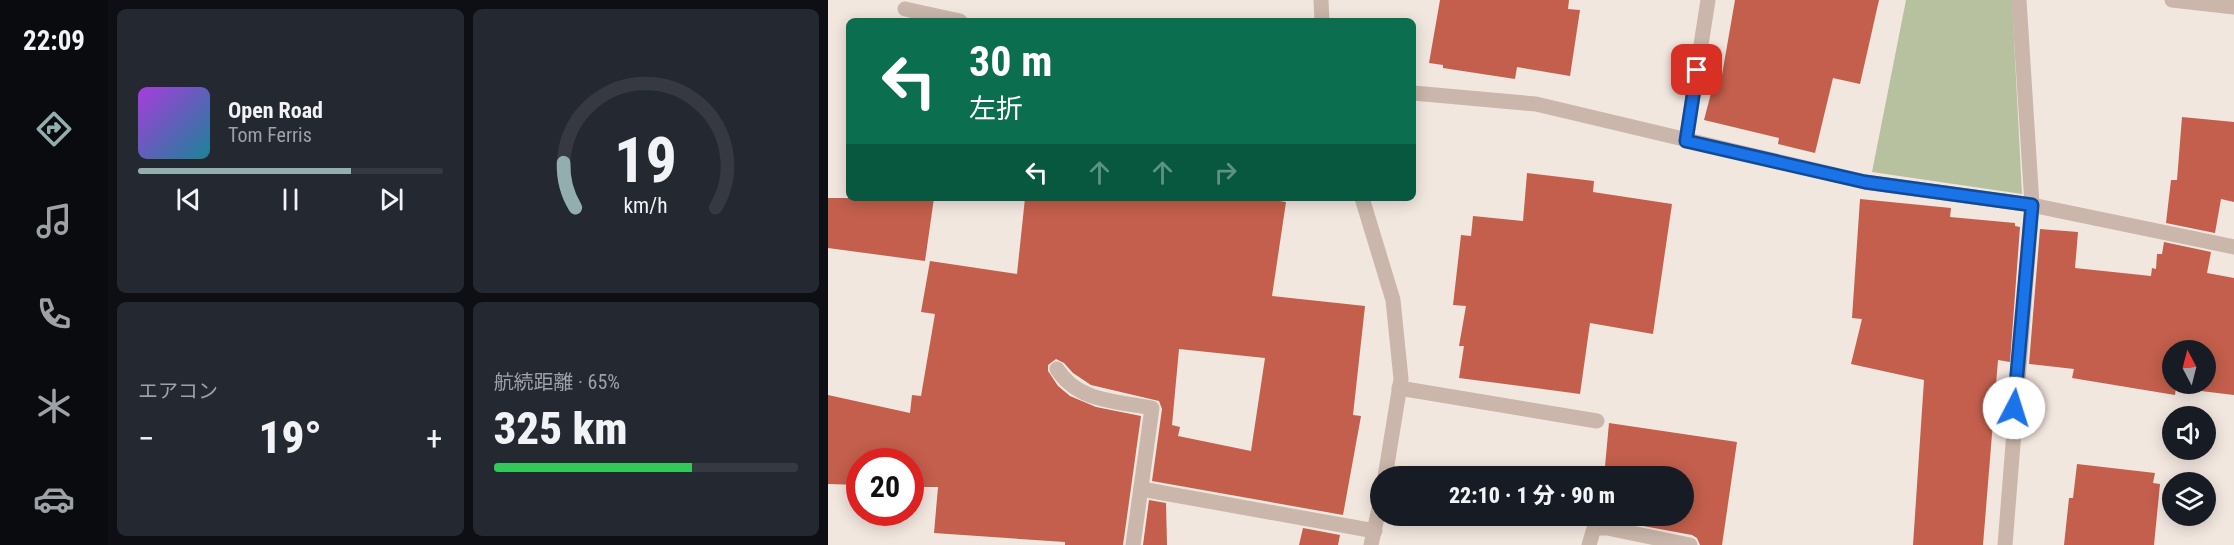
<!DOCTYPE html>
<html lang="ja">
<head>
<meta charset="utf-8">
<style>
	:root { --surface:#171b24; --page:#242831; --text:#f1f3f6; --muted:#9ea1a6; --line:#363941; --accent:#93aeaf }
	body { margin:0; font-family:"Roboto Condensed","Noto Sans JP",sans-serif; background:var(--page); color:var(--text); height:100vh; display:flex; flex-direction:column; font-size:22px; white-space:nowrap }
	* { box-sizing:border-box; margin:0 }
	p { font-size:20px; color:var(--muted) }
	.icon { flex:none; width:33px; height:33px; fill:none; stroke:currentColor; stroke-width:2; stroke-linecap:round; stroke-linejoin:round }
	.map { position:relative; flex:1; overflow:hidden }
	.panel { display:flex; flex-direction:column; gap:9px; padding:9px; background:#0d0f14; width:720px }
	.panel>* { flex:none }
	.guide { position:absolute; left:18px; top:18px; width:570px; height:183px; border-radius:9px; box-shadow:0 3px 15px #0003; background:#0b6e4f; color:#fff; overflow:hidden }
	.needle { width:39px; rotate:353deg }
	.controls { position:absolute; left:1334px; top:340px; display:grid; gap:12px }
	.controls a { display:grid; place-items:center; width:54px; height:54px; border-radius:50%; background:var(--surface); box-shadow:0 3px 15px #0003; font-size:30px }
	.speed { position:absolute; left:18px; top:448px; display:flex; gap:12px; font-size:30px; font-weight:700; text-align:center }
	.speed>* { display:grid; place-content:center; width:78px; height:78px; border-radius:50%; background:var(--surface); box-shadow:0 3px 15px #0003; line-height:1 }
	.speed .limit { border:9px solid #d22; background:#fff; color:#111 }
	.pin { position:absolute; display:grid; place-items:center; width:51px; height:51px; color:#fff; margin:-26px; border-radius:12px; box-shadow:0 3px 9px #0006 }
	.me { position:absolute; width:66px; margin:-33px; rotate:5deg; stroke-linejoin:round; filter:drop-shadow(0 0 4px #0008) }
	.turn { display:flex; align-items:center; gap:21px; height:126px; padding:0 24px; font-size:27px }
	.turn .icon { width:78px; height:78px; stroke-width:2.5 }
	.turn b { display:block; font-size:42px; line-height:51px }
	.lanes { display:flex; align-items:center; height:57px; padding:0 24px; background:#0003; justify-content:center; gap:30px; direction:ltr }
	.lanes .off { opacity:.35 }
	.big { font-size:45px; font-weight:800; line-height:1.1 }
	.panel .card { flex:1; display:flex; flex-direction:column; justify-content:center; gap:9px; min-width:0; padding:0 21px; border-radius:9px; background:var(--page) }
	.panel .dial { align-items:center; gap:0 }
	.dial svg { height:156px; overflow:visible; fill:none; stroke:var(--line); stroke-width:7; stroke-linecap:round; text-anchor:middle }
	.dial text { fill:var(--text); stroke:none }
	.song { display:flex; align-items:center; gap:18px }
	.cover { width:72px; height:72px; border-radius:9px; background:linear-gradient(135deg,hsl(280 70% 55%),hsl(190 70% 35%)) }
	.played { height:6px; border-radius:3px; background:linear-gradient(90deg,var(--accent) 70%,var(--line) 70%) }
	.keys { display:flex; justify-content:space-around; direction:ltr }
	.heat { display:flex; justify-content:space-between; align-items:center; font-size:33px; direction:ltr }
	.charge { height:9px; border-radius:4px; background:linear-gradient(90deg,#34c759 65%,var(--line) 0) }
	.panel .tiles { flex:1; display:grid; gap:9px; grid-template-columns:repeat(2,1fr) }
	.trip { position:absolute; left:542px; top:466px; width:324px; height:60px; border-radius:30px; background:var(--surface); box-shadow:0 3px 15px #0003; font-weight:800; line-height:60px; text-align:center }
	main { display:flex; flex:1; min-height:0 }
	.menu { display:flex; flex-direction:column; width:108px; justify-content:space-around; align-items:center; background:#090b0e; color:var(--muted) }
	.menu .icon { width:42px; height:42px }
	.menu .active { color:var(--accent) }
	.menu b { font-size:27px; color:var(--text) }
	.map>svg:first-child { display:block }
</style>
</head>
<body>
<main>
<nav class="menu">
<b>22:09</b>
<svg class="icon active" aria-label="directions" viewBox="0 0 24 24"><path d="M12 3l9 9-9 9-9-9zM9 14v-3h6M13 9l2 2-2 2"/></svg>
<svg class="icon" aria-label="music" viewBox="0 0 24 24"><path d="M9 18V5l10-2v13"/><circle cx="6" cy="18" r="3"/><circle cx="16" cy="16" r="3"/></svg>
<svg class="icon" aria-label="phone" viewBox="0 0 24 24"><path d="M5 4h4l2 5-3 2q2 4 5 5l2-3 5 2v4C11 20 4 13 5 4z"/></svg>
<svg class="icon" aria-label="climate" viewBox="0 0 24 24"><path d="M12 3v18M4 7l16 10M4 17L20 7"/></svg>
<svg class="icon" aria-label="car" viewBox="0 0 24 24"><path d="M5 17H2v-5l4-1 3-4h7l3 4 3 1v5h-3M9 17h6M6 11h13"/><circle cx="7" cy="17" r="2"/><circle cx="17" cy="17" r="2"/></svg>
</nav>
<section class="panel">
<div class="tiles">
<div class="card">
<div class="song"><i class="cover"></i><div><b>Open Road</b><p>Tom Ferris</p></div></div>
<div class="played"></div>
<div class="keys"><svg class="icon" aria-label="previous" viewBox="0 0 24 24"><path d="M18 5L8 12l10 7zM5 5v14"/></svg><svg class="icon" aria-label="pause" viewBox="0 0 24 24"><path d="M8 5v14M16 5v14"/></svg><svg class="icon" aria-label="next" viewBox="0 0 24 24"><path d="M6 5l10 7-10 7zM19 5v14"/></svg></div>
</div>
<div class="card dial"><svg viewBox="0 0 100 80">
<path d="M14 69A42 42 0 1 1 86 69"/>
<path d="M14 69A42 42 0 0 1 8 46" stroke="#93aeaf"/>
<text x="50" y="56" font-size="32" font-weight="700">19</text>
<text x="50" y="72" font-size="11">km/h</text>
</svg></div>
<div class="card"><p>エアコン</p>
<div class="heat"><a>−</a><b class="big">19°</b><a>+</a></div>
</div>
<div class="card"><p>航続距離 · 65%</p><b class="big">325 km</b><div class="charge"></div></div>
</div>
</section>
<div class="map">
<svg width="1406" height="545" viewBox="0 0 1406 545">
	<rect width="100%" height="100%" fill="#f2e7df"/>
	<!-- green -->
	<polygon fill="#b8c19f" points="1078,0 1184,0 1194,194 1044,172"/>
	<!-- building -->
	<g fill="#c35f4c" fill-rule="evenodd">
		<polygon points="612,0 741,0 740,9 752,10 742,76 689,67 687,79 615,68 615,65 601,63"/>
		<polygon points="907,0 1051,0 1032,84 1005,78 987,153 950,144 951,138 876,120 888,74 894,75"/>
		<polygon points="1354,117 1406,122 1406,202 1393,199 1387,233 1338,223 1343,180 1349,180"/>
		<polygon points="699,173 766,181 765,192 844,204 825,334 762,323 752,394 631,378 636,346 631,346 638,306 625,305 633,235 643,236 645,216 695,221"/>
		<polygon points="0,198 106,198 97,261 0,248"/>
		<path d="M197 198H433L458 202 444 296 537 306 525 415 533 416 515 515 324 481 334 409 331 401 263 385 245 373 236 363 228 359 220 365V371L230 386 242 396 268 407 313 416 295 545H237V542L106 533 110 487H82V462H32V485L0 484V395L82 413 84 395 93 396 107 314 93 312 102 261 189 274ZM351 349 437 358 423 451 350 436 352 427 344 425Z"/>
		<polygon points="1032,199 1123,208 1122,217 1187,223 1187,226 1192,227 1182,362 1170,360 1155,545 1085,545 1096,380 1023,364 1034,319 1024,318"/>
		<path d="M1212 229 1250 232 1247 268 1323 276 1324 268 1328 269 1329 254H1334L1336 242 1383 252 1379 273 1406 278V395L1348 388 1347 395 1244 378 1246 369 1201 364ZM1344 351H1377V384H1344Z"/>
		<polygon points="781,423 909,442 894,545 872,545 869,538 864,535 772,518 773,516 855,516 855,477 776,477"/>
		<polygon points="1249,464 1327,473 1325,483 1332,484 1326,545 1236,545 1241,498 1245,498"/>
		<polygon points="321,500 338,503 339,545 315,545"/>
		<polygon points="475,528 512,535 510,545 471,545"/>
	</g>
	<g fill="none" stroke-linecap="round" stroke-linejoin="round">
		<!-- service -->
		<g stroke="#cab6aa" stroke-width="15">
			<polyline points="1344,0 1406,7"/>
			<polyline points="77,9 132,21"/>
			<polyline points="858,141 880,0"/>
			<path d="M229 369C250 402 288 401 324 408L305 545"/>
			<polyline points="571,388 769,421"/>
			<polyline points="313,489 547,531"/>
			<polyline points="761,545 766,528 779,528 862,545"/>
			<polyline points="1177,545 1204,205"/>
		</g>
		<!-- minor -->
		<g stroke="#cab6aa" stroke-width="15">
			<polyline points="493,0 494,21"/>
			<polyline points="1191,0 1204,205"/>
			<polyline points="585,93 708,104 1037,182 1204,205 1406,247"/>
			<polyline points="534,198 565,300 573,379 557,477"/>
			<polyline points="543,545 552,504"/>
		</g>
	</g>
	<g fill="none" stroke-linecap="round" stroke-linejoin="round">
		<defs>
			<polyline id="route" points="869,70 858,141 1037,182 1204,205 1186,408"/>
		</defs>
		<!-- route casing -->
		<use href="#route" stroke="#114b97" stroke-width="15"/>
		<!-- route -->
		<use href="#route" stroke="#1a73e8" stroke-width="10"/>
	</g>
</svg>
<div class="controls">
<a><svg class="needle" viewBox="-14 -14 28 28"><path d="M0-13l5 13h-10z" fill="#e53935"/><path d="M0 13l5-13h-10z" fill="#9ea1a6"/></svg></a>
<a><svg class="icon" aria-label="sound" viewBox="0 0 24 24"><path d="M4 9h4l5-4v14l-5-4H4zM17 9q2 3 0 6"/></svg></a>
<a><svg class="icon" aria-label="layers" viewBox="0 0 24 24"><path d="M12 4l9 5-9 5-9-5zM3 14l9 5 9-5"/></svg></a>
</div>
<div class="speed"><div class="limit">20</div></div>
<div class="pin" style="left:869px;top:70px;background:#d93025"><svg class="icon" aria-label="arrive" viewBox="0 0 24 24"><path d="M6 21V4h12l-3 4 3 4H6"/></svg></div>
<svg class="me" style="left:1186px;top:408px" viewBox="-20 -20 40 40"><circle r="19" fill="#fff"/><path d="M0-13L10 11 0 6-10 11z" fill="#1a73e8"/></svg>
<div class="trip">22:10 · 1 分 · 90 m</div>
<div class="guide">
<div class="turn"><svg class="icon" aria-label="left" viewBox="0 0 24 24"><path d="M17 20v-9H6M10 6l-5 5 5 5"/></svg><div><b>30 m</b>左折</div></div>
<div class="lanes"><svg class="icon" aria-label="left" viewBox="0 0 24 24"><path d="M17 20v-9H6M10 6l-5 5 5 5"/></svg><svg class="icon off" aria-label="ahead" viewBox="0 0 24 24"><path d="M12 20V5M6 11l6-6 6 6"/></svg><svg class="icon off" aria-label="ahead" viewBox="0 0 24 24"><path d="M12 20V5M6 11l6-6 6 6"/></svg><svg class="icon off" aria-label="right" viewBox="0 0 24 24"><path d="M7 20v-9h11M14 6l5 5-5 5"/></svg></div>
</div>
</div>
</main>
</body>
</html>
